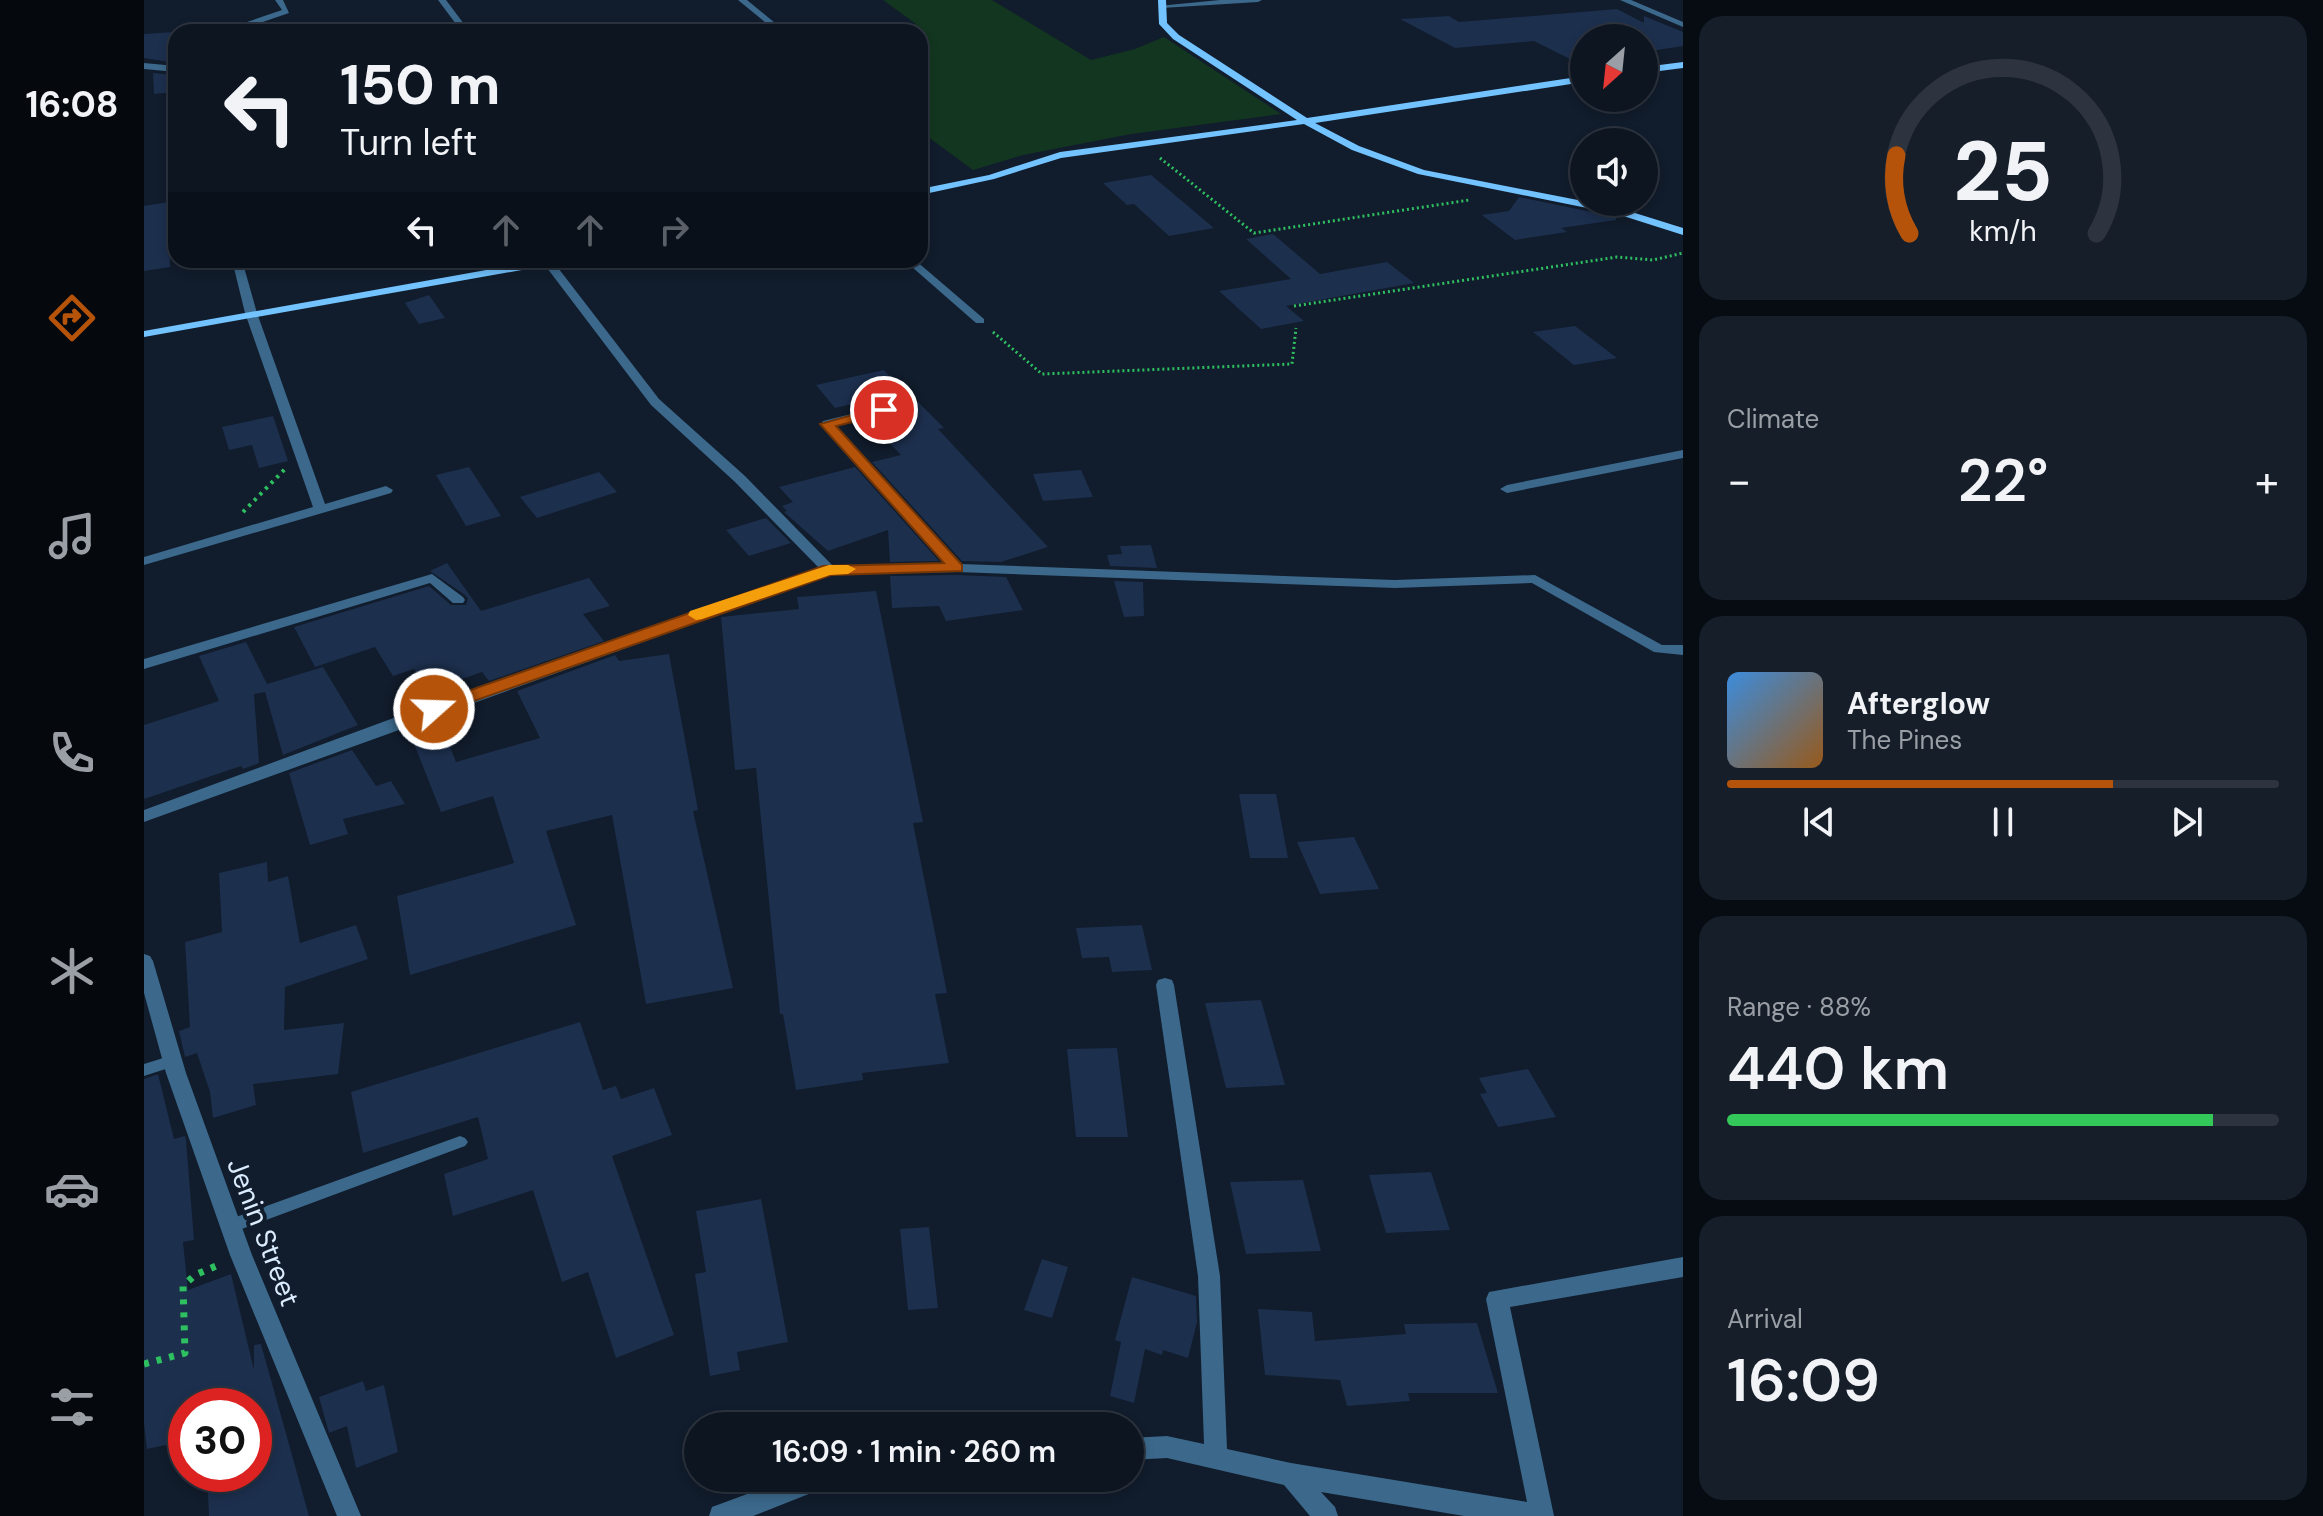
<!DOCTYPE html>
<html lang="en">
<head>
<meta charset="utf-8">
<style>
	:root { --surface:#0d1521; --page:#161e2a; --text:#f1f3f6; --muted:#9a9fa5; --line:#2d343f; --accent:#b45309 }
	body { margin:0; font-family:"DM Sans",sans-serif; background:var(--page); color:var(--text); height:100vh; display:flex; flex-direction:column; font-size:30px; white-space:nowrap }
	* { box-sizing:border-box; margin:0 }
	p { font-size:26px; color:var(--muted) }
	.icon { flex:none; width:44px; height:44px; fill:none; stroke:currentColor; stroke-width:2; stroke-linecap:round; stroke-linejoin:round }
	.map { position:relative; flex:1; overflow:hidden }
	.sheet { display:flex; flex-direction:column; gap:16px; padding:16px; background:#070c12; width:640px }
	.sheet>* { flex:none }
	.guide { position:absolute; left:24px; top:24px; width:760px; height:244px; border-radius:24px; box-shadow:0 4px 12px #0003,0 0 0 2px var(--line); background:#0d1521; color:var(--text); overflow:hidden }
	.needle { width:52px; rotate:207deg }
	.fabs { position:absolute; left:1426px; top:24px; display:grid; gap:16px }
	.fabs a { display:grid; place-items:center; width:88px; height:88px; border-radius:50%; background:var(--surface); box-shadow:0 4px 12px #0003,0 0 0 2px var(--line); font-size:40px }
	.speed { position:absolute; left:24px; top:1388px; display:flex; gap:16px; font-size:40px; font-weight:700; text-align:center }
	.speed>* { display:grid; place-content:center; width:104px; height:104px; border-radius:50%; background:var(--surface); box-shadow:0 4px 12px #0003,0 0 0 2px var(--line); line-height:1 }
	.speed .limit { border:12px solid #d22; background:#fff; color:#111 }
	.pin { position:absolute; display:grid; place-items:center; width:68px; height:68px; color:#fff; margin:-34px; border:4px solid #fff; border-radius:50%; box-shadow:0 2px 8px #0007 }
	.me { position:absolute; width:88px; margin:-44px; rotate:70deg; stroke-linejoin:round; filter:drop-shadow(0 0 6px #0008) }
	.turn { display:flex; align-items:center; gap:28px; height:168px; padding:0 40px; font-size:36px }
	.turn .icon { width:104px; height:104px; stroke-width:2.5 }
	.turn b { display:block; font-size:56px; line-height:68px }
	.lanes { display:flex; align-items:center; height:76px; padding:0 40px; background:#0003; justify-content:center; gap:40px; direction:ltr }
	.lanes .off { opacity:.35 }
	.big { font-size:60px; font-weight:600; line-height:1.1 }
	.sheet .card { flex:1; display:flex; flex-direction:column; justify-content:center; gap:12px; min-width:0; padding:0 28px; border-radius:24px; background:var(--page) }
	.sheet .dial { align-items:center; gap:0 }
	.dial svg { height:208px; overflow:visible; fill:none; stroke:var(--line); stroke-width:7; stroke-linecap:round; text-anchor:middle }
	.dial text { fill:var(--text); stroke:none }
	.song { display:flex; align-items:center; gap:24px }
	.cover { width:96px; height:96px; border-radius:12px; background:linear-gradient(135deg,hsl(210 70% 55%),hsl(30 70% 35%)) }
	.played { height:8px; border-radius:4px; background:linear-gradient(90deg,var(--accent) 70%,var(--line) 70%) }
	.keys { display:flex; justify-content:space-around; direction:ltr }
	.heat { display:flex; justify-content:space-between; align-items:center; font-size:44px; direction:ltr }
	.charge { height:12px; border-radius:6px; background:linear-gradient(90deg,#34c759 88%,var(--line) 0) }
	.trip { position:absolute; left:540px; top:1412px; width:460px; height:80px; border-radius:40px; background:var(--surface); box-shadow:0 4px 12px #0003,0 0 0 2px var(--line); font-weight:600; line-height:80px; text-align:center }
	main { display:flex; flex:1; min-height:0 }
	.tabs { display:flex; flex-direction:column; width:144px; justify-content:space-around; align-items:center; background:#05080d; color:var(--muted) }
	.tabs .icon { width:56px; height:56px }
	.tabs .current { color:var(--accent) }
	.tabs b { font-size:36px; color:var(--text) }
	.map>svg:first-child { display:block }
</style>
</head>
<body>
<main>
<nav class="tabs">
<b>16:08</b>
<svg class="icon current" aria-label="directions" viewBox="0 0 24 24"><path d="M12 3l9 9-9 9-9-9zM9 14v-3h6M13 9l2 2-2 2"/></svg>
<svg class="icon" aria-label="music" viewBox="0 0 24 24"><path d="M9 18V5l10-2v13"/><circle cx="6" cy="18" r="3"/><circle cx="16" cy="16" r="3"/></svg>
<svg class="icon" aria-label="phone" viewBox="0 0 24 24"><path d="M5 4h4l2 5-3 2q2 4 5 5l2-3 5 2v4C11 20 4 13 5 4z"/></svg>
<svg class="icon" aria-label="climate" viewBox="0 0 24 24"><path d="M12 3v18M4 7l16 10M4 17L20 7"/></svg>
<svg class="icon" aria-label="car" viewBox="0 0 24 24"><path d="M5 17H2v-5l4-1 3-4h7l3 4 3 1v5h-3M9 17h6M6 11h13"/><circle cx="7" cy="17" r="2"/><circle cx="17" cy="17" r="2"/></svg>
<svg class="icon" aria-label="filters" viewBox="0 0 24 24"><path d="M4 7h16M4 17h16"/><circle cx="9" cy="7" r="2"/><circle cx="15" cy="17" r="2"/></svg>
</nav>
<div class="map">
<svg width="1539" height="1516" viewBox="0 0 1539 1516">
	<rect width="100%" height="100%" fill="#111c2c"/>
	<!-- green -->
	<polygon fill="#133620" points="739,0 848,0 947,60 991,49 1020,37 1137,114 987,134 879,155 829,170 776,131 776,32 712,32 772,24"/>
	<!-- building -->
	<g fill="#1c2f4d">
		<polygon points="1473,9 1500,23 1500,16 1539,32 1539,46 1500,52 1500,38 1440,38 1440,66 1390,41 1311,48 1256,19 1305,16 1315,22"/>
		<polygon points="45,31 32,32 32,63 0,58 0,34"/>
		<polygon points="9,73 32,75 32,92 10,94"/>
		<polygon points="1007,175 1070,228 1025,236 990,204 983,205 959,183"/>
		<polygon points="1375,197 1472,217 1472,220 1417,228 1423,232 1371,240 1338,215 1365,211"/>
		<polygon points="25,202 26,267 0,271 0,206"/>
		<polygon points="1129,234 1176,274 1243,262 1270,283 1142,306 1160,321 1117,329 1075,291 1147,279 1102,239"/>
		<polygon points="285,295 301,318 275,324 261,303"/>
		<polygon points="1431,326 1473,358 1430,365 1389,332"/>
		<polygon points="740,370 769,403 774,402 800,428 794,429 904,547 857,562 818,561 728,462 757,455 724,421 745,416 748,408 739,403 713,409 708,404 691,408 672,385"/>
		<polygon points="129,416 144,461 115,468 108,445 85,450 78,427"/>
		<polygon points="325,467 357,516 322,526 292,475"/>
		<polygon points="711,467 795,561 746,562 744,530 684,551 640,512 643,511 638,506 649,502 635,487"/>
		<polygon points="937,470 949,497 899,501 889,474"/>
		<polygon points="455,472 473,492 393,518 376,497"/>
		<polygon points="622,518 647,543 605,556 582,530"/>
		<polygon points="1007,545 1013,568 966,566 963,555 978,554 976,546"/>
		<polygon points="303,563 337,611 445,578 466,606 439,614 460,641 345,681 338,672 283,691 270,669 249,676 231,647 171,667 150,627 285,586 307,605 322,605 324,598 321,595 286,571"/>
		<polygon points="813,575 862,577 879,610 802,621 795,606 748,608 746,576"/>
		<polygon points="970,581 999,582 1000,616 980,617"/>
		<polygon points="732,591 779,822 769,823 803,993 791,994 805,1063 718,1073 719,1080 652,1090 639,1014 636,1014 612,768 591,770 577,617 655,609 653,597"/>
		<polygon points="102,642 123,684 179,667 214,725 139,755 121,692 110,694 115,763 99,769 97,766 0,799 0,725 75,701 55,656"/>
		<polygon points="525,654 554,810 549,811 589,988 502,1004 468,815 402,831 432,925 266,975 253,896 370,863 349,796 297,812 265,731 296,722 312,762 396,738 373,691 471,655 475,661"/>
		<polygon points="208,750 232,786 247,781 261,804 199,819 204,834 166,845 145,773"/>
		<polygon points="1095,794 1132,794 1144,858 1106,858"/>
		<polygon points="1210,837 1235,889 1176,894 1153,842"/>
		<polygon points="123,862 124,882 144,876 156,943 212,925 224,959 141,987 140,1030 200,1023 194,1074 109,1084 112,1105 69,1118 66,1092 53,1053 41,1057 35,1031 46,1027 41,942 78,932 75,873"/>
		<polygon points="998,925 1008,970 968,972 965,957 938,958 932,928"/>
		<polygon points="1117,1000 1141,1085 1082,1088 1061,1003"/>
		<polygon points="436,1022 459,1090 472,1086 477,1099 510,1088 528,1135 468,1156 530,1335 472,1358 444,1272 418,1282 389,1190 309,1216 300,1174 344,1159 334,1117 219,1153 207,1092"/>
		<polygon points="973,1048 984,1137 932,1137 923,1049"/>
		<polygon points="1384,1069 1412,1117 1354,1127 1336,1094 1343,1093 1335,1078"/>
		<polygon points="14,1074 30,1139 41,1136 42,1140 50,1240 39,1242 44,1290 87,1274 110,1370 110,1345 117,1344 165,1516 65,1516 63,1474 110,1474 110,1406 42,1406 42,1410 35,1412 31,1443 3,1449 0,1423 0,1079"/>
		<polygon points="1287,1172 1306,1230 1242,1233 1225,1175"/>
		<polygon points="1159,1180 1177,1251 1102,1254 1086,1182"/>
		<polygon points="617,1199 644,1342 593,1352 596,1370 566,1376 551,1274 562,1272 552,1211"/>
		<polygon points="785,1227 794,1308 764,1310 756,1229"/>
		<polygon points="898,1259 924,1267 908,1318 880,1310"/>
		<polygon points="988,1277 1052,1296 1053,1322 1044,1358 1019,1350 1018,1355 1001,1349 990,1403 966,1396 977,1342 971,1340"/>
		<polygon points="1114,1309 1168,1312 1171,1341 1262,1334 1260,1324 1333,1323 1354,1393 1264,1393 1266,1401 1203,1406 1196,1380 1121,1375"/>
		<polygon points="219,1381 222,1391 240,1385 254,1452 212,1468 203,1426 185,1433 175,1397"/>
	</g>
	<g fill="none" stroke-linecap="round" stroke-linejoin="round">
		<!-- path-far2 -->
		<g stroke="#2ec060" stroke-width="3" stroke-dasharray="2 3" stroke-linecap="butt">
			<polyline points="1016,158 1110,233 1325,200"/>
			<polyline points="1150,306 1473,257 1509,260 1539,253"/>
			<polyline points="849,332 898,374 1148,364 1152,328"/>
		</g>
		<!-- path-far1 -->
		<polyline stroke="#2ec060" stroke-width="4" stroke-dasharray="3 5" stroke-linecap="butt" points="99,512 142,468"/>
		<!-- path -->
		<polyline stroke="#2ec060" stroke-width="7" stroke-dasharray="5 8" stroke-linecap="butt" points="0,1364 41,1353 39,1286 51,1275 77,1264"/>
		<!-- lane -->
		<g fill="#3b688b" fill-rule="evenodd">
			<polygon points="29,1055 34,1057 36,1061 34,1065 0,1076 0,1064"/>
			<polygon points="316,1136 321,1138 324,1142 321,1146 87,1233 81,1231 79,1226 81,1221"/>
		</g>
		<!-- street -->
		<g fill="#3b688b" fill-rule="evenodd">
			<polygon points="131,0 139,0 145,13 110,25 109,32 101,32 103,22 138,10"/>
			<polygon points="294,0 302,0 326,32 318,32"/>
			<polygon points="594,0 603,0 642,32 633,32"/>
			<polygon points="1076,0 1118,0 1114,2 1018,8 1014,6"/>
			<polygon points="1476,0 1487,0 1539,22 1539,27"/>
			<polygon points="0,63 32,66 32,72 0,69"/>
			<polygon points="88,260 98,260 113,313 181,504 242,486 249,490 247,493 0,565 0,557 169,507 101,313"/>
			<polygon points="397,260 408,260 515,399 601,476 689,566 802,564 677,424 679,421 740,406 746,410 744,413 691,426 817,564 1251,580 1391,575 1518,645 1539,645 1539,655 1510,652 1388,583 1251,588 813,572 687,574 0,822 0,810 255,716 676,569 591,482 507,405"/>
			<polygon points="760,260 771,260 840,319 840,323 832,323"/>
			<polygon points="1539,450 1539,458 1363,493 1356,489 1363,485"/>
			<polygon points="288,574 319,597 321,600 319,603 309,603 286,583 0,669 0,659"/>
			<polygon points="0,954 6,956 9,961 42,1073 108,1255 217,1516 193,1516 86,1255 22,1073 0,993"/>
			<polygon points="1021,978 1028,980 1030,985 1076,1276 1083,1449 1147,1463 1383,1502 1342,1299 1345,1292 1539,1257 1539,1277 1366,1307 1410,1516 1320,1516 1177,1492 1191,1507 1194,1516 1166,1516 1140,1485 1023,1458 986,1460 986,1438 1023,1436 1060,1444 1054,1276 1012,985 1014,980"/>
			<polygon points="646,1478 689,1478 685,1486 609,1516 565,1516 568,1507"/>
		</g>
		<!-- secondary -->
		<g fill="#72c3ff" fill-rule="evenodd">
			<polygon points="1014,0 1022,0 1023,23 1035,35 1163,118 1440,76 1440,82 1171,123 1215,146 1280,170 1475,208 1539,228 1539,235 1473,214 1274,174 1208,150 1160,124 917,158 850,179 776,195 776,189 845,175 916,152 1153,120 1029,39 1015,24"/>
			<polygon points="1539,62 1539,68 1500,73 1500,67"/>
			<polygon points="399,260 422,260 417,263 0,337 0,331"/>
		</g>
	</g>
	<!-- route -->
	<polygon fill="#b45309" stroke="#753606" stroke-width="2" points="740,406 747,410 745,413 692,426 818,565 818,571 687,575 296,713 284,713 281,709 284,705 679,566 800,563 676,424"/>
	<!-- slow -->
	<polygon fill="#f59e0b" points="685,565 704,565 712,569 704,574 686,575 558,619 552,620 544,615 546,611"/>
	<g text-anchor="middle" stroke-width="8" stroke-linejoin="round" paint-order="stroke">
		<!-- near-street labels -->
		<g font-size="28" fill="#dbecff" stroke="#111c2c">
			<text transform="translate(120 1232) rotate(69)" y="10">Jenin Street</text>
		</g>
	</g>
</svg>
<div class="fabs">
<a><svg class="needle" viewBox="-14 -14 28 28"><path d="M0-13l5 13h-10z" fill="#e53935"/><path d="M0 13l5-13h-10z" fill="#9a9fa5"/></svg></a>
<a><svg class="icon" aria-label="sound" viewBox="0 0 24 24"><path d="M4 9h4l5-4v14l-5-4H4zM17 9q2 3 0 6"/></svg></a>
</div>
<div class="speed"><div class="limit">30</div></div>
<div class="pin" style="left:740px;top:410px;background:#d93025"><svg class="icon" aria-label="arrive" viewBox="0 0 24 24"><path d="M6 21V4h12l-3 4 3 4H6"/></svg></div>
<svg class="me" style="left:290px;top:709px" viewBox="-20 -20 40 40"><circle r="17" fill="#b45309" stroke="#fff" stroke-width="3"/><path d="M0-11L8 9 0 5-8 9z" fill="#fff"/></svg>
<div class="trip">16:09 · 1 min · 260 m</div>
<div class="guide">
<div class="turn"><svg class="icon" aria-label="left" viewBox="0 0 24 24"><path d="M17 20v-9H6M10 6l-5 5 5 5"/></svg><div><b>150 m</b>Turn left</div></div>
<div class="lanes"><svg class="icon" aria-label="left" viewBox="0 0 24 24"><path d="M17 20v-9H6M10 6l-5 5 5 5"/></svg><svg class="icon off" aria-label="ahead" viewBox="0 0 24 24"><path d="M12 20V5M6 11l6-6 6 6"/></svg><svg class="icon off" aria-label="ahead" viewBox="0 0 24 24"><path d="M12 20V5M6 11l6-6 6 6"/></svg><svg class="icon off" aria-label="right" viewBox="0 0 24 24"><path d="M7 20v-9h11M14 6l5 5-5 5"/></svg></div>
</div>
</div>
<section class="sheet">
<div class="card dial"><svg viewBox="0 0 100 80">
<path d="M14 69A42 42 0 1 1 86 69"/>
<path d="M14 69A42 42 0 0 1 9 39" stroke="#b45309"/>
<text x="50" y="56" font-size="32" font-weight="700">25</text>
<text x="50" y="72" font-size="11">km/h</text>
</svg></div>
<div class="card"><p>Climate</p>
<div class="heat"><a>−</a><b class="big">22°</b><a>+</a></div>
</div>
<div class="card">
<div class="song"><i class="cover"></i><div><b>Afterglow</b><p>The Pines</p></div></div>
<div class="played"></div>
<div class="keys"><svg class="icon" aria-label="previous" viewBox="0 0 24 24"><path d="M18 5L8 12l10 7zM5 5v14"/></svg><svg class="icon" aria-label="pause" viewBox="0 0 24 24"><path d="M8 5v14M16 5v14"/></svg><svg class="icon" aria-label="next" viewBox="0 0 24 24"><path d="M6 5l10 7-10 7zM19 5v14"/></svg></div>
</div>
<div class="card"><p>Range · 88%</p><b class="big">440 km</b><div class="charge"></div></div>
<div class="card"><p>Arrival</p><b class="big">16:09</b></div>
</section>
</main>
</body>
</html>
